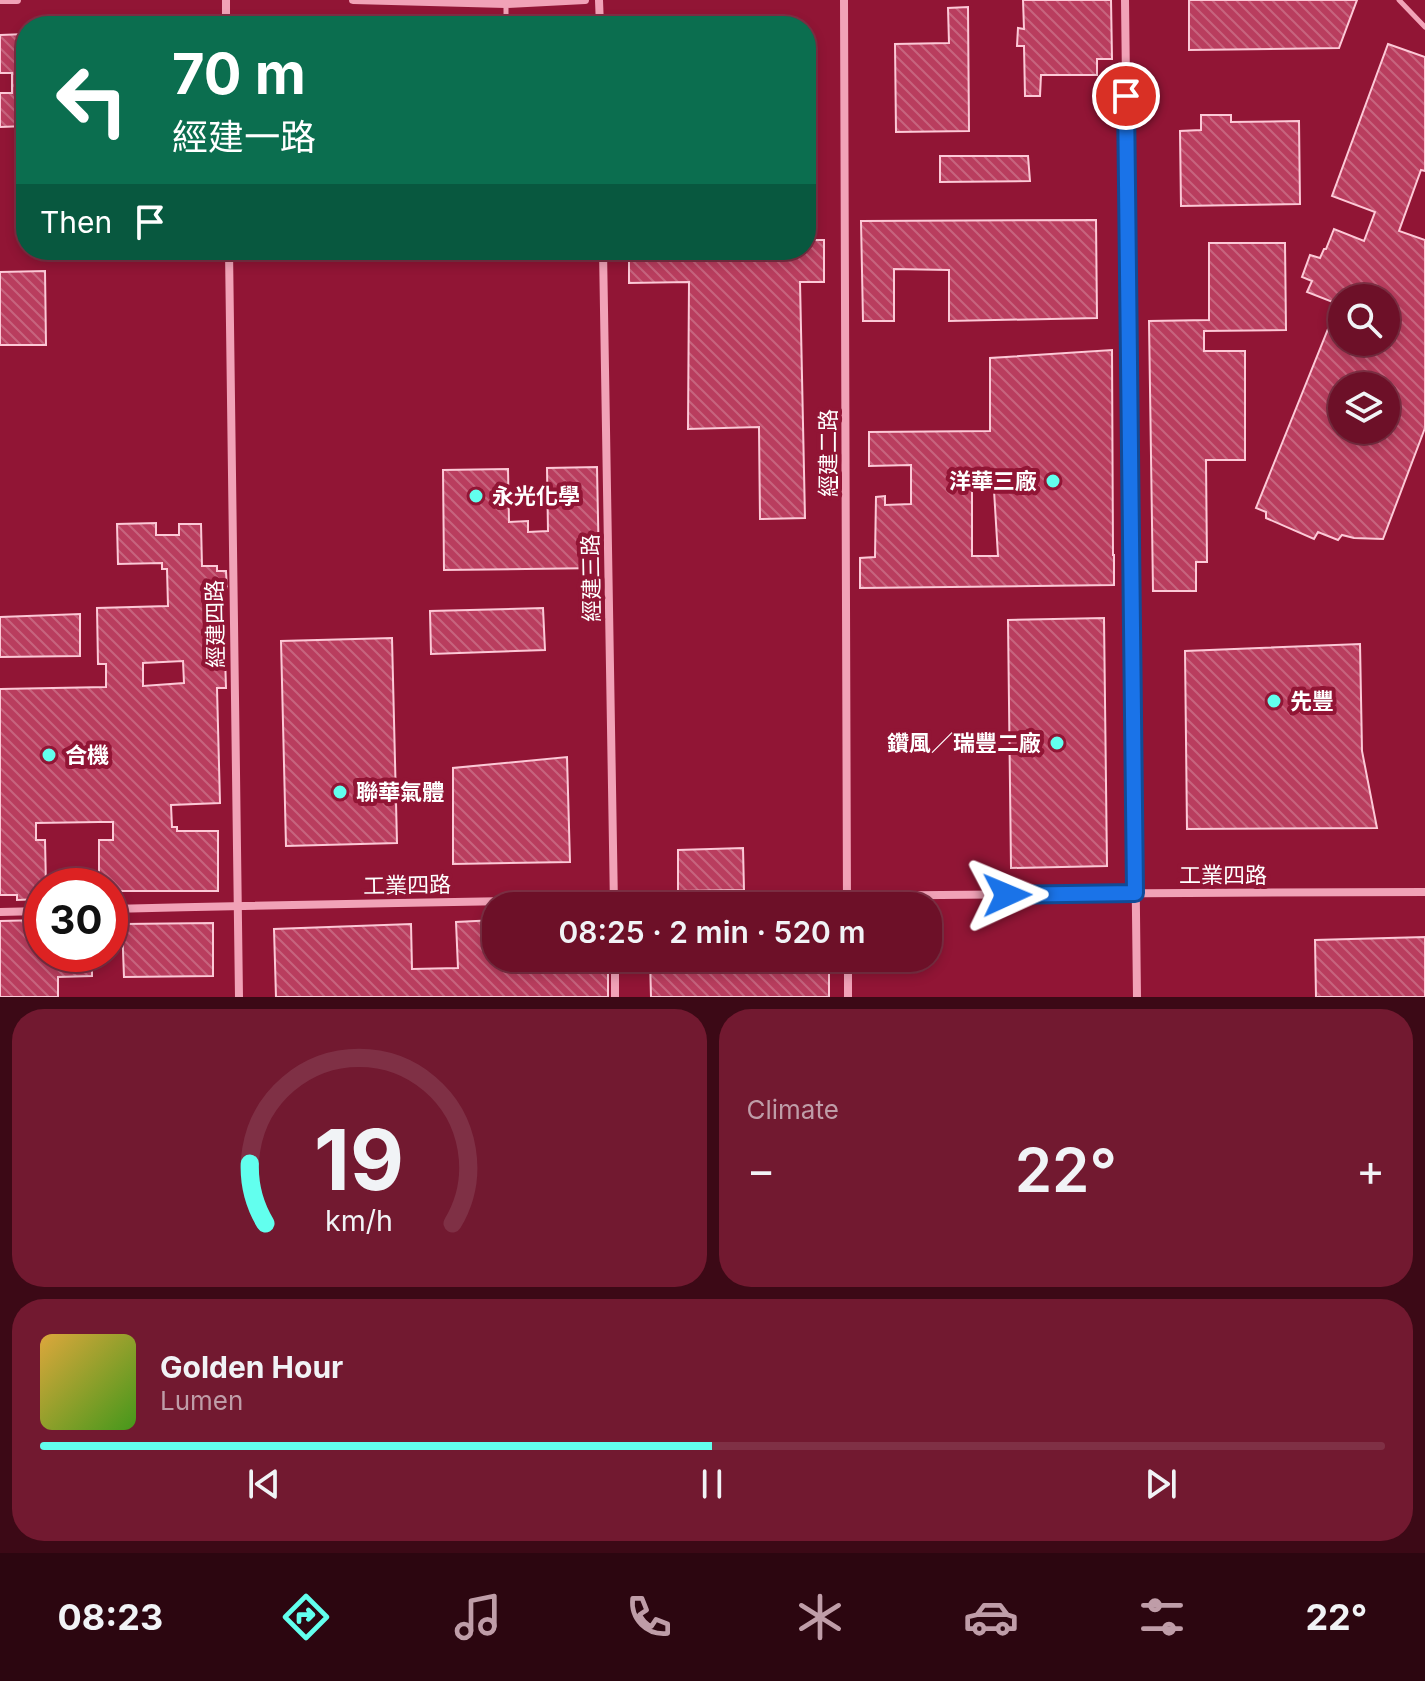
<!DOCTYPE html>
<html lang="en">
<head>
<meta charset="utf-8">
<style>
	:root { --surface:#6d1028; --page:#721930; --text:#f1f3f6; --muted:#bf9da8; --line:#7f3045; --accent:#62ffee }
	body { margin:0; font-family:Inter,"Noto Sans TC",sans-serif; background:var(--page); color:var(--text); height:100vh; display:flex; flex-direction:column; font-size:30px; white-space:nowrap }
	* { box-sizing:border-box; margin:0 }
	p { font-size:26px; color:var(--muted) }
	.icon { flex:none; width:44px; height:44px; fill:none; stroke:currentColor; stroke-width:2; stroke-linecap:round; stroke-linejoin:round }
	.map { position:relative; height:997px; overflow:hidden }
	.side { display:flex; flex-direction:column; gap:12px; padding:12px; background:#3c0916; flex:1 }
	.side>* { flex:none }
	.banner { position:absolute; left:16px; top:16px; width:800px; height:244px; border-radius:32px; box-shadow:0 4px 12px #0003,0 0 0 2px var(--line); background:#0b6e4f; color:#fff; overflow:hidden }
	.controls { position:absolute; left:1328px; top:284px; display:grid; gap:16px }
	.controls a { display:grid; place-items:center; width:72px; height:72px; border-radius:50%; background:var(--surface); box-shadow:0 4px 12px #0003,0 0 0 2px var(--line); font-size:40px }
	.speed { position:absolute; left:24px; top:868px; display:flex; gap:16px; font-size:40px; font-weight:700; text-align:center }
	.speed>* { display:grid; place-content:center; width:104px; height:104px; border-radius:50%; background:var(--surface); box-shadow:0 4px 12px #0003,0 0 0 2px var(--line); line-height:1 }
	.speed .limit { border:12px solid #d22; background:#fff; color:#111 }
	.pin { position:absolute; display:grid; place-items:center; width:68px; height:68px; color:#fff; margin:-34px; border:4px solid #fff; border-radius:50%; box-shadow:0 2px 8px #0007 }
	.me { position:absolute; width:88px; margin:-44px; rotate:89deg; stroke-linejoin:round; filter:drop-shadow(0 0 6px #0008) }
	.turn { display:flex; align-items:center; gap:28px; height:168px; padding:0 24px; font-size:36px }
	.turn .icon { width:104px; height:104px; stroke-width:2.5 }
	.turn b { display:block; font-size:56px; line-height:68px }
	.then { display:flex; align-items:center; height:76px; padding:0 24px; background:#0003; gap:16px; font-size:30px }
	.big { font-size:60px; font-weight:600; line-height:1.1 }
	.side .tile { flex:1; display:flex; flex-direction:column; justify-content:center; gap:12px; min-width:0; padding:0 28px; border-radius:32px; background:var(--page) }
	.side .dial { align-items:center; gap:0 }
	.dial svg { height:208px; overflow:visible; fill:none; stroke:var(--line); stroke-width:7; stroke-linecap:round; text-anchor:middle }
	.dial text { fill:var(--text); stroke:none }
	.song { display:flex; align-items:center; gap:24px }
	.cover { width:96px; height:96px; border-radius:12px; background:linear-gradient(135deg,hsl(40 70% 55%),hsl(100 70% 35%)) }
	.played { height:8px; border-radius:4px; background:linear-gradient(90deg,var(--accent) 50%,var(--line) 50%) }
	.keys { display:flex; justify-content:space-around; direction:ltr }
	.heat { display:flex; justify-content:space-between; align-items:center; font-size:44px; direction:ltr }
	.side .tiles { flex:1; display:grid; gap:12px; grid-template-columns:1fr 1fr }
	.tile:last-child { grid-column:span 2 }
	.trip { position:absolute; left:482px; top:892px; width:460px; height:80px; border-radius:32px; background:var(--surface); box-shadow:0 4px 12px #0003,0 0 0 2px var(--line); font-weight:600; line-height:80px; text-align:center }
	.menu { display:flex; height:128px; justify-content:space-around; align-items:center; background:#2c0610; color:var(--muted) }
	.menu .icon { width:56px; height:56px }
	.menu .current { color:var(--accent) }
	.menu b { font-size:36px; color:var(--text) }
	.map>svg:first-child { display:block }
</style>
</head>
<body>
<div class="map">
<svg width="1425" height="997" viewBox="0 0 1425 997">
	<defs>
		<pattern id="building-back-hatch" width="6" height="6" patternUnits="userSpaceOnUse" patternTransform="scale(2)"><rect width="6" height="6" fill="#b93d5e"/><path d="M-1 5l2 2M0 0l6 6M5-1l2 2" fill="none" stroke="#c7647e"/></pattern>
	</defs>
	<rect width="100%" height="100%" fill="#911535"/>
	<!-- building -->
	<g fill="url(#building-back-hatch)" stroke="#fcc9d7" stroke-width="2" fill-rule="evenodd">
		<polygon points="1023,0 1111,0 1112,59 1097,59 1097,75 1041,75 1040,96 1025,96 1024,46 1017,46 1018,28 1024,29"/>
		<polygon points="1189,0 1357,0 1339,48 1189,50"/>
		<polygon points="968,7 969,131 896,132 895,44 949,43 948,8"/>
		<polygon points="26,34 26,126 0,127 0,93 12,93 12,73 0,73 0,35"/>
		<path d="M1388 44 1425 57V171L1421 170 1399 231 1425 240V428L1383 539 1354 538 1342 535 1338 540 1318 532 1314 539 1266 518V512L1256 508 1338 304 1307 292 1312 281 1302 277 1310 255 1320 258 1324 249H1326L1334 229 1364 241 1375 212 1332 196ZM1342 298H1386V342H1342ZM1342 386H1386V430H1342Z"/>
		<polygon points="1201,115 1231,115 1231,122 1299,121 1300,204 1181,206 1180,131 1201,130"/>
		<polygon points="940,156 1028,156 1030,181 940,182"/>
		<polygon points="1096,220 1097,318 949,321 949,270 894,269 894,321 863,321 861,221"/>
		<polygon points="806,240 824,240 824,282 800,282 805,518 760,519 759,427 688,429 689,282 629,283 629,250 806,250"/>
		<polygon points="1209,243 1285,243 1286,330 1204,331 1204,351 1245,351 1245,460 1206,460 1207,562 1196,562 1196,591 1153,591 1149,321 1209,320"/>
		<polygon points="45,271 46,345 0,345 0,272"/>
		<path d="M1112 350 1113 555H1114V585L860 588V558L875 557 876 497 885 496V505L911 504V465L869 466V432L990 431V358ZM972 474H993L998 556H972Z"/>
		<polygon points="597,467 599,568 444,570 443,470 508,469 509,522 528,521 528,532 548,531 547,468"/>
		<path d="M156 523V535H179V524H201L202 566H217V571H226L227 590H223L226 688H217L220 803 171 805 172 827H177V831H218V891H110V886H99V840H113V822H99L36 823V840H45L46 886H42V899L17 900V895H0V689L106 687V664H98L97 608 168 606 167 569H162V563L118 564 117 524ZM183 661 184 683 143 686V663Z"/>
		<polygon points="543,608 545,650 431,654 430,611"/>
		<polygon points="80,614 80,656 0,657 0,617"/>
		<polygon points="1104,618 1107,866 1011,868 1008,620"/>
		<polygon points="392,638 397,843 286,846 281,641"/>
		<polygon points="1360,644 1362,751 1377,828 1187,829 1185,651"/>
		<polygon points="567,757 570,862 453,864 453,768"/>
		<polygon points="743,848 744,890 678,891 678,850"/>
		<polygon points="42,920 42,954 92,954 92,976 58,977 58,997 0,997 0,921"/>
		<polygon points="496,920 496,967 608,965 608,997 276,997 274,929 411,924 412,969 458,968 456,922"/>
		<polygon points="213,923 213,976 124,977 122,924"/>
		<polygon points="1425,937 1425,997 1316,997 1315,940"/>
		<polygon points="650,958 829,958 829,997 651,997"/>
	</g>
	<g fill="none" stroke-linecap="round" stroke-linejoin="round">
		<!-- service -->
		<g stroke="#f1a2b7" stroke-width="5">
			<polyline points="1399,0 1425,27"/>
			<polyline points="506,26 506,4"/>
		</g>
		<!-- minor -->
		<g stroke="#f1a2b7" stroke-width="8">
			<polyline points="0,0 17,0"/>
			<polyline points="226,0 226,26"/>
			<polyline points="353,0 506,4 585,0"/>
			<polyline points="599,0 600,26"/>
			<polyline points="844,0 847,906"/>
			<polyline points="1125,0 1137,997"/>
			<polyline points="229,250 239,997"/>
			<polyline points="603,250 614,906"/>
			<path d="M110 909C548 899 987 893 1425 892"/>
			<polyline points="0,912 42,911"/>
			<polyline points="615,958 615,997"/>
			<polyline points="848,958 848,997"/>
		</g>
	</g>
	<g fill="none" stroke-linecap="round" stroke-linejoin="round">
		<defs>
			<polyline id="route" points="1007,895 1135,893 1126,96"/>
		</defs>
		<!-- route casing -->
		<use href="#route" stroke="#114b97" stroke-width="20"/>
		<!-- route -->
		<use href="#route" stroke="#1a73e8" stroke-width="14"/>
	</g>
	<!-- markers -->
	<g fill="#62ffee" stroke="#911535" stroke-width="3">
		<circle cx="1053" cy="481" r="8"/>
		<circle cx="476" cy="496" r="8"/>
		<circle cx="1274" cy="701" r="8"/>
		<circle cx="1057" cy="743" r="8"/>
		<circle cx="49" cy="755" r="8"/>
		<circle cx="340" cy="792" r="8"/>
	</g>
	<g text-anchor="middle" stroke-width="8" stroke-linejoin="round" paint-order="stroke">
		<!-- street labels -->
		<g font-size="22" fill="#fff" stroke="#911535">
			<text transform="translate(828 453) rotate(-90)" y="8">經建二路</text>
			<text transform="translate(591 578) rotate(-91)" y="8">經建三路</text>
			<text transform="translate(215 624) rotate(-91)" y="8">經建四路</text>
			<text x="1223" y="883">工業四路</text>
			<text transform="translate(407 885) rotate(-1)" y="8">工業四路</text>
		</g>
		<!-- poi labels -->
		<g font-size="22" font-weight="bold" fill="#fff" stroke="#911535" text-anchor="start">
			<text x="1037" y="489" text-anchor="end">洋華三廠</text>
			<text x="492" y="504">永光化學</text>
			<text x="1290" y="709">先豐</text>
			<text x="1041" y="751" text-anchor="end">鑽風／瑞豐二廠</text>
			<text x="65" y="763">合機</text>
			<text x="356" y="800">聯華氣體</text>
		</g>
	</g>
</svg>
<div class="controls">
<a><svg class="icon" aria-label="search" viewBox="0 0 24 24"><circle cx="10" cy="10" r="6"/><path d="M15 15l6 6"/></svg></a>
<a><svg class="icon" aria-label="layers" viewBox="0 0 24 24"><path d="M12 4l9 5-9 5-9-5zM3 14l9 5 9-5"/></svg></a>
</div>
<div class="speed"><div class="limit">30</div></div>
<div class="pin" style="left:1126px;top:96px;background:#d93025"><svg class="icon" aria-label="arrive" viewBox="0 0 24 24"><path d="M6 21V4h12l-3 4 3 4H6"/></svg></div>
<svg class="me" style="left:1007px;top:895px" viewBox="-20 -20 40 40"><path d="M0-17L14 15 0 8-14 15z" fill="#1a73e8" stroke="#fff" stroke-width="4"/></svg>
<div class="trip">08:25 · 2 min · 520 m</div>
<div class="banner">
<div class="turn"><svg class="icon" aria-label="left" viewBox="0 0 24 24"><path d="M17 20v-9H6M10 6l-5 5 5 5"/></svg><div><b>70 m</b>經建一路</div></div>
<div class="then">Then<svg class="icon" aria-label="arrive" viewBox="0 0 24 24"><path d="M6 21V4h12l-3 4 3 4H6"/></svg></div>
</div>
</div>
<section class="side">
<div class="tiles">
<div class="tile dial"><svg viewBox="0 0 100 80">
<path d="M14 69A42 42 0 1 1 86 69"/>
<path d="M14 69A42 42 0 0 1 8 46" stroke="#62ffee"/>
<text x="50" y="56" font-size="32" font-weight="700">19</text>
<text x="50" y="72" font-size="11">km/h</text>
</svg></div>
<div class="tile"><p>Climate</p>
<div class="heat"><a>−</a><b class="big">22°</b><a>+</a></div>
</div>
<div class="tile">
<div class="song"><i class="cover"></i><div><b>Golden Hour</b><p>Lumen</p></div></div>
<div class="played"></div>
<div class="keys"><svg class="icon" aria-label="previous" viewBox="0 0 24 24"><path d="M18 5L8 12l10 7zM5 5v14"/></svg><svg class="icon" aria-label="pause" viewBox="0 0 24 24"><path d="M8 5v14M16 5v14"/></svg><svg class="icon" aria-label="next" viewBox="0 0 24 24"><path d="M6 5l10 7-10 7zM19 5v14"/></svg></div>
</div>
</div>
</section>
<nav class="menu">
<b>08:23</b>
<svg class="icon current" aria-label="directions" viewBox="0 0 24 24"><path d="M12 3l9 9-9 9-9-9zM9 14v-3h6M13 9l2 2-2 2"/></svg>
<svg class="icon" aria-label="music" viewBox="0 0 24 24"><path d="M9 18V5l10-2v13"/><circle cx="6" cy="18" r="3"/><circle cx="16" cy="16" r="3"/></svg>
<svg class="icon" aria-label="phone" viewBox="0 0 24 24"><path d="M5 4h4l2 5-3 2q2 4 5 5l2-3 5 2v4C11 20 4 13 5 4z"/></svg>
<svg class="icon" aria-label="climate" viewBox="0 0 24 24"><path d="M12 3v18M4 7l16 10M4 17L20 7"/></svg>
<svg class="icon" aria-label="car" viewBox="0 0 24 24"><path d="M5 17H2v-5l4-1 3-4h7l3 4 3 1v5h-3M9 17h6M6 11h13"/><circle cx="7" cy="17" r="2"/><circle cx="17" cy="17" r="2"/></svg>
<svg class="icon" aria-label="filters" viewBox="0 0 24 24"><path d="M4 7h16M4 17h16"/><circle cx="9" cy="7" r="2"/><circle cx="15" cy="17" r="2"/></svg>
<b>22°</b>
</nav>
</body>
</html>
